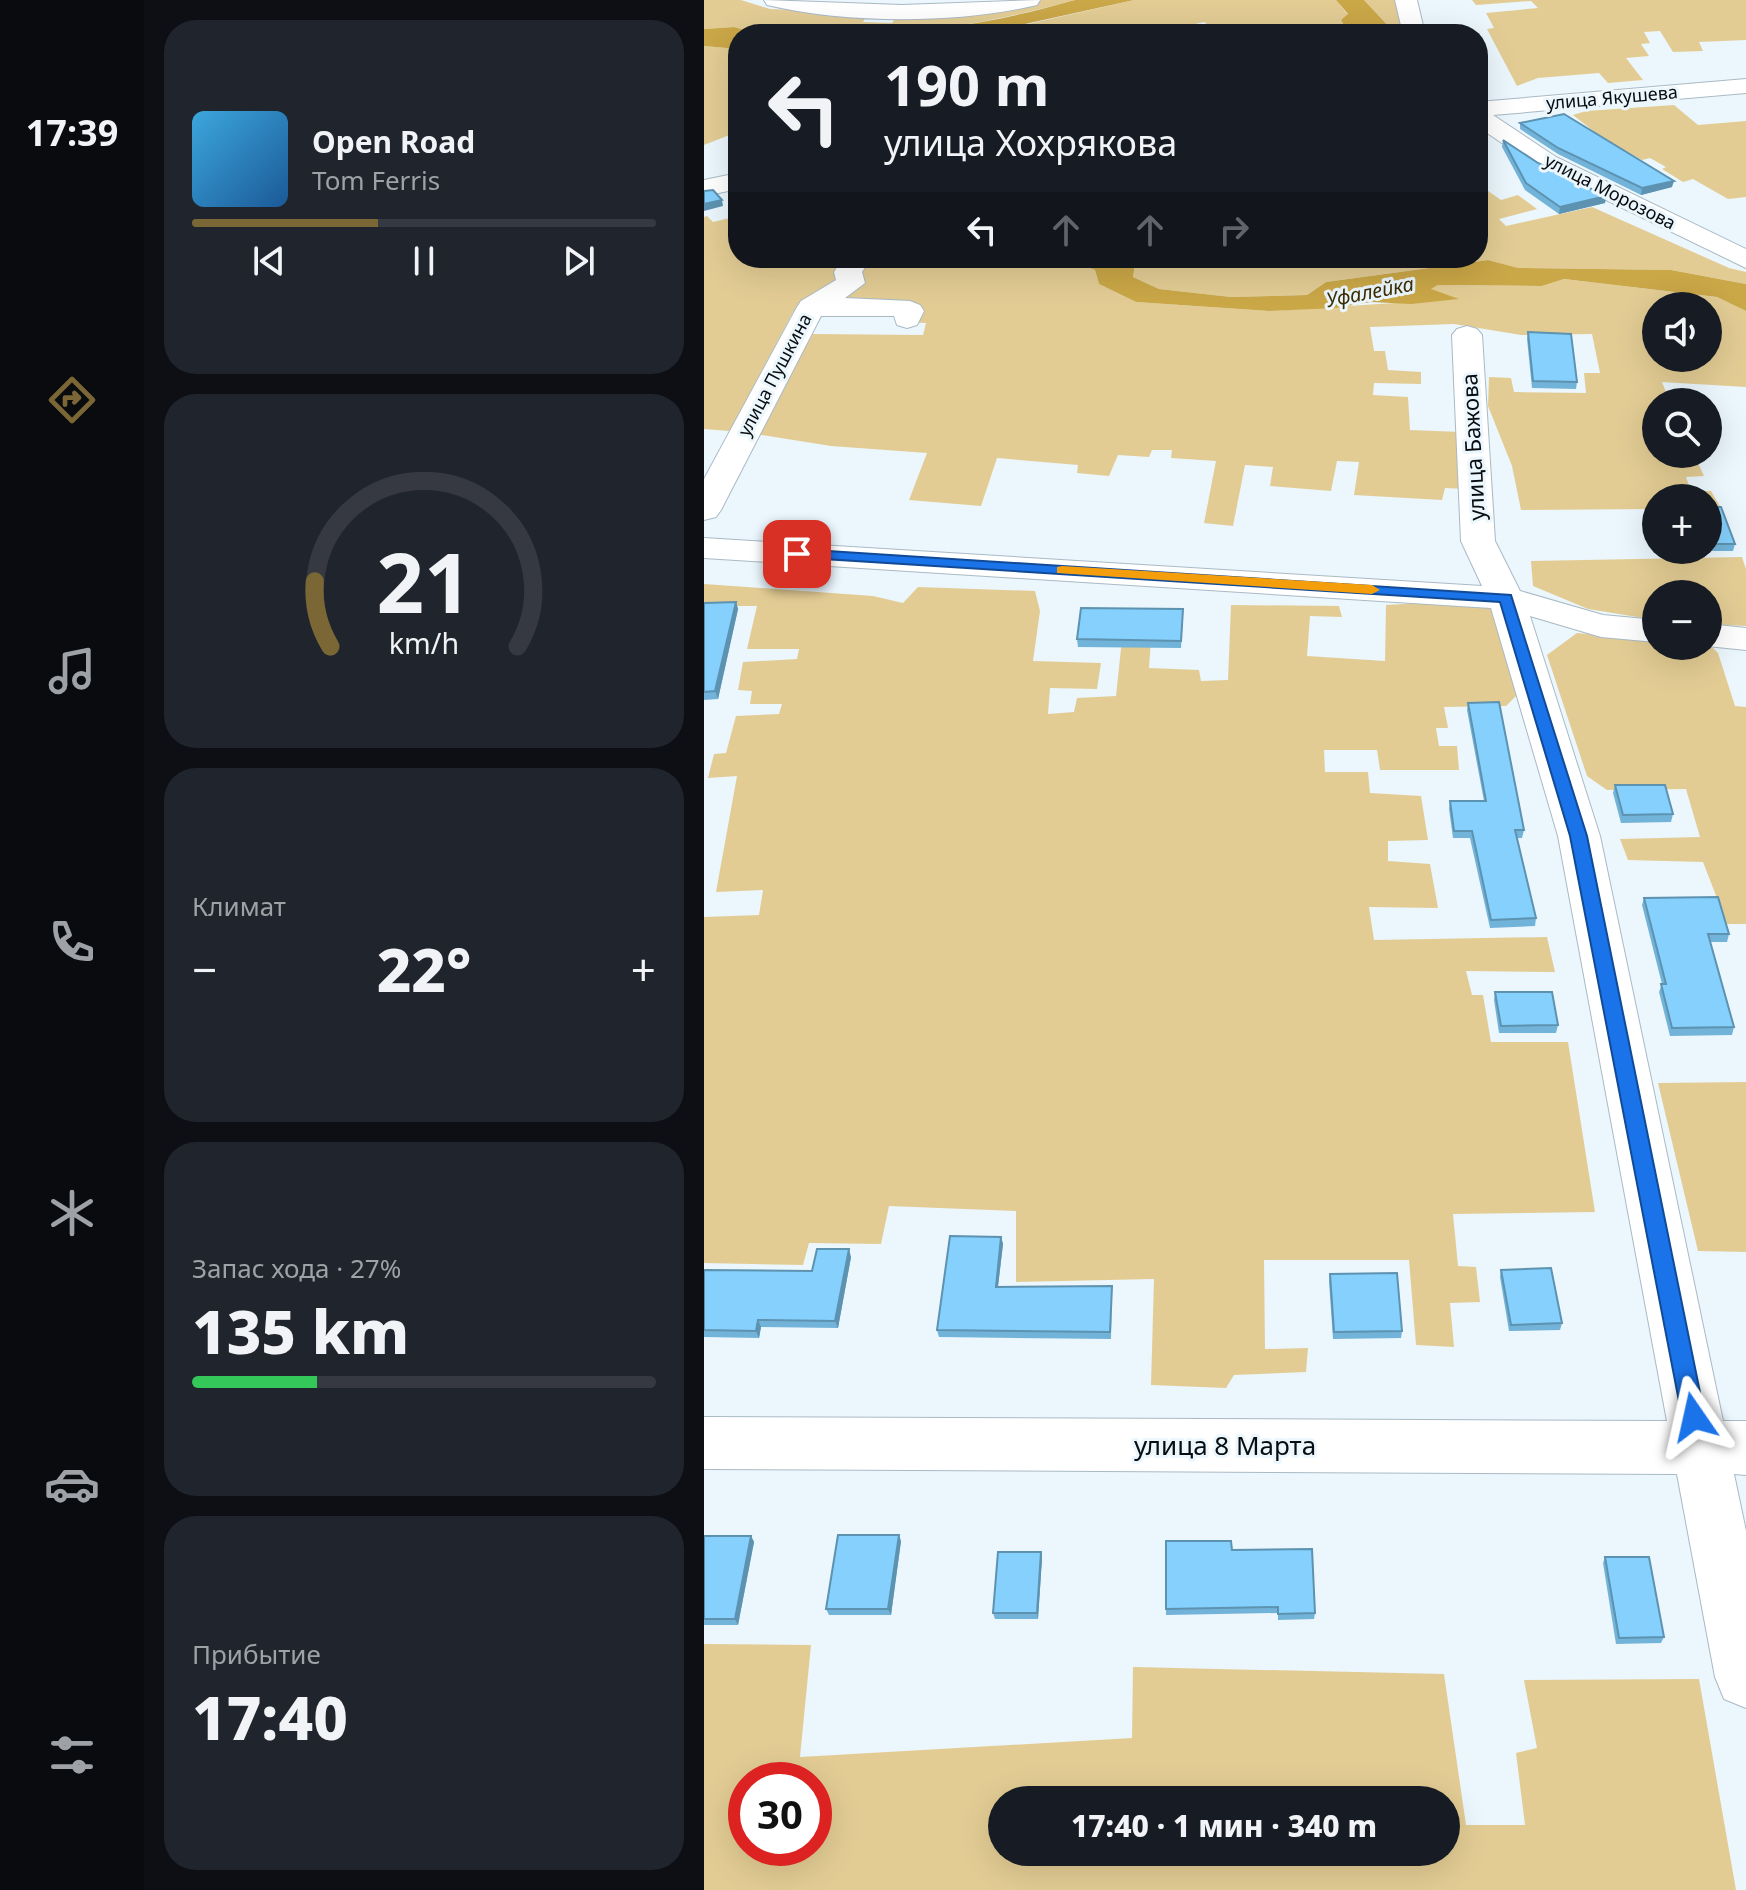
<!DOCTYPE html>
<html lang="ru">
<head>
<meta charset="utf-8">
<style>
	:root { --surface:#171b24; --page:#20242c; --text:#f1f3f6; --muted:#9ea1a6; --line:#363941; --accent:#7a6735 }
	body { margin:0; font-family:"Noto Sans",sans-serif; background:var(--page); color:var(--text); height:100vh; display:flex; flex-direction:column; font-size:30px; white-space:nowrap }
	* { box-sizing:border-box; margin:0 }
	p { font-size:26px; color:var(--muted) }
	.icon { flex:none; width:44px; height:44px; fill:none; stroke:currentColor; stroke-width:2; stroke-linecap:round; stroke-linejoin:round }
	.map { position:relative; flex:1; overflow:hidden }
	.drawer { display:flex; flex-direction:column; gap:20px; padding:20px; background:#0d0f14; width:560px }
	.drawer>* { flex:none }
	.banner { position:absolute; left:24px; top:24px; width:760px; height:244px; border-radius:32px; box-shadow:0 8px 32px #0002; background:#171b24; color:var(--text); overflow:hidden }
	.tools { position:absolute; left:938px; top:292px; display:grid; gap:16px }
	.tools a { display:grid; place-items:center; width:80px; height:80px; border-radius:50%; background:var(--surface); box-shadow:0 8px 32px #0002; font-size:40px }
	.speed { position:absolute; left:24px; top:1762px; display:flex; gap:16px; font-size:40px; font-weight:700; text-align:center }
	.speed>* { display:grid; place-content:center; width:104px; height:104px; border-radius:50%; background:var(--surface); box-shadow:0 8px 32px #0002; line-height:1 }
	.speed .limit { border:12px solid #d22; background:#fff; color:#111 }
	.pin { position:absolute; display:grid; place-items:center; width:68px; height:68px; color:#fff; margin:-34px; border-radius:16px; box-shadow:0 4px 12px #0006 }
	.me { position:absolute; width:88px; margin:-44px; rotate:349deg; stroke-linejoin:round; filter:drop-shadow(0 0 6px #0008) }
	.turn { display:flex; align-items:center; gap:28px; height:168px; padding:0 24px; font-size:36px }
	.turn .icon { width:104px; height:104px; stroke-width:2.5 }
	.turn b { display:block; font-size:56px; line-height:68px }
	.lanes { display:flex; align-items:center; height:76px; padding:0 24px; background:#0003; justify-content:center; gap:40px; direction:ltr }
	.lanes .off { opacity:.35 }
	.big { font-size:60px; font-weight:800; line-height:1.1 }
	.drawer .tile { flex:1; display:flex; flex-direction:column; justify-content:center; gap:12px; min-width:0; padding:0 28px; border-radius:32px; background:var(--page) }
	.drawer .dial { align-items:center; gap:0 }
	.dial svg { height:208px; overflow:visible; fill:none; stroke:var(--line); stroke-width:7; stroke-linecap:round; text-anchor:middle }
	.dial text { fill:var(--text); stroke:none }
	.song { display:flex; align-items:center; gap:24px }
	.cover { width:96px; height:96px; border-radius:12px; background:linear-gradient(135deg,hsl(200 70% 55%),hsl(210 70% 35%)) }
	.played { height:8px; border-radius:4px; background:linear-gradient(90deg,var(--accent) 40%,var(--line) 40%) }
	.keys { display:flex; justify-content:space-around; direction:ltr }
	.heat { display:flex; justify-content:space-between; align-items:center; font-size:44px; direction:ltr }
	.charge { height:12px; border-radius:6px; background:linear-gradient(90deg,#34c759 27%,var(--line) 0) }
	.trip { position:absolute; left:284px; top:1786px; width:472px; height:80px; border-radius:40px; background:var(--surface); box-shadow:0 8px 32px #0002; font-weight:800; line-height:80px; text-align:center }
	main { display:flex; flex:1; min-height:0 }
	.tabs { display:flex; flex-direction:column; width:144px; justify-content:space-around; align-items:center; background:#090b0e; color:var(--muted) }
	.tabs .icon { width:56px; height:56px }
	.tabs .active { color:var(--accent) }
	.tabs b { font-size:36px; color:var(--text) }
	.map>svg:first-child { display:block }
</style>
</head>
<body>
<main>
<nav class="tabs">
<b>17:39</b>
<svg class="icon active" aria-label="directions" viewBox="0 0 24 24"><path d="M12 3l9 9-9 9-9-9zM9 14v-3h6M13 9l2 2-2 2"/></svg>
<svg class="icon" aria-label="music" viewBox="0 0 24 24"><path d="M9 18V5l10-2v13"/><circle cx="6" cy="18" r="3"/><circle cx="16" cy="16" r="3"/></svg>
<svg class="icon" aria-label="phone" viewBox="0 0 24 24"><path d="M5 4h4l2 5-3 2q2 4 5 5l2-3 5 2v4C11 20 4 13 5 4z"/></svg>
<svg class="icon" aria-label="climate" viewBox="0 0 24 24"><path d="M12 3v18M4 7l16 10M4 17L20 7"/></svg>
<svg class="icon" aria-label="car" viewBox="0 0 24 24"><path d="M5 17H2v-5l4-1 3-4h7l3 4 3 1v5h-3M9 17h6M6 11h13"/><circle cx="7" cy="17" r="2"/><circle cx="17" cy="17" r="2"/></svg>
<svg class="icon" aria-label="filters" viewBox="0 0 24 24"><path d="M4 7h16M4 17h16"/><circle cx="9" cy="7" r="2"/><circle cx="15" cy="17" r="2"/></svg>
</nav>
<section class="drawer">
<div class="tile">
<div class="song"><i class="cover"></i><div><b>Open Road</b><p>Tom Ferris</p></div></div>
<div class="played"></div>
<div class="keys"><svg class="icon" aria-label="previous" viewBox="0 0 24 24"><path d="M18 5L8 12l10 7zM5 5v14"/></svg><svg class="icon" aria-label="pause" viewBox="0 0 24 24"><path d="M8 5v14M16 5v14"/></svg><svg class="icon" aria-label="next" viewBox="0 0 24 24"><path d="M6 5l10 7-10 7zM19 5v14"/></svg></div>
</div>
<div class="tile dial"><svg viewBox="0 0 100 80">
<path d="M14 69A42 42 0 1 1 86 69"/>
<path d="M14 69A42 42 0 0 1 8 44" stroke="#7a6735"/>
<text x="50" y="56" font-size="32" font-weight="700">21</text>
<text x="50" y="72" font-size="11">km/h</text>
</svg></div>
<div class="tile"><p>Климат</p>
<div class="heat"><a>−</a><b class="big">22°</b><a>+</a></div>
</div>
<div class="tile"><p>Запас хода · 27%</p><b class="big">135 km</b><div class="charge"></div></div>
<div class="tile"><p>Прибытие</p><b class="big">17:40</b></div>
</section>
<div class="map">
<svg width="1042" height="1890" viewBox="0 0 1042 1890">
	<rect width="100%" height="100%" fill="#ebf6fd"/>
	<!-- green -->
	<g fill="#e3cc94" fill-rule="evenodd">
		<path d="M0 0H37L66 9 164 13 159 22 188 23 195 13 303 8 338 0H371C297 20 221 36 143 31L140 34H55L30 27 0 29Z"/>
		<polygon points="430,0 632,0 644,15 637,20 645,34 518,34 500,22 447,34 298,34 293,31"/>
		<polygon points="660,0 692,0 702,34 687,34 688,30"/>
		<polygon points="768,0 1042,0 1042,40 995,42 999,51 969,52 956,31 940,32 946,43 937,44 945,56 922,58 939,80 904,83 895,73 834,78 813,86 783,29 790,28 782,13 834,8 827,1 772,5"/>
		<polygon points="0,46 34,49 34,121 24,124 33,132 0,145"/>
		<polygon points="970,105 994,125 1042,121 1042,197 1024,199 989,179 979,182 958,169 962,167 946,158 938,160 897,137 869,115 882,111"/>
		<polygon points="777,186 797,200 814,195 833,209 795,219 802,226 888,207 1025,268 1042,272 1042,284 967,270 813,268 784,260 622,282 603,295 527,297 455,289 429,277 432,258 774,258 774,187"/>
		<polygon points="3,216 9,222 34,216 34,258 145,258 132,280 107,295 89,312 26,431 0,429 0,217"/>
		<path d="M162 258H376L375 263 391 270 395 284 432 302 565 311 753 299 726 289 734 285 838 286 860 279 1013 297 1042 311V387L958 382 966 402H952V454H990L1000 476 982 477 987 491H1007L1017 508 1004 509V498H952V509L817 510 808 466 784 406 785 377 807 378 810 392 882 393 880 373H896L888 334 817 335 750 324 666 327 670 351H681L684 370 717 372V384L670 383 669 395 704 397 706 430 757 432 762 489 741 488 738 500 650 495 655 462 633 461 627 491 566 486 569 467 541 465 529 526 500 523 512 461 467 458 468 450H448L445 457 414 455 405 476 373 473 374 465 293 458 277 506 205 500 223 453 127 446 51 434 109 334 219 335 222 323 194 322 196 312 118 311ZM952 306H1004V358H952Z"/>
		<polygon points="1038,557 1042,569 1042,626 1004,624 1004,594 952,594 952,620 884,609 829,586 827,561"/>
		<polygon points="0,584 169,596 199,603 214,587 331,591 336,611 329,661 397,663 393,689 346,688 344,714 370,712 373,698 412,696 421,611 449,612 445,668 495,670 497,681 524,680 527,605 635,606 638,617 606,616 603,656 681,661 682,605 736,602 790,608 814,694 802,706 740,707 744,728 732,728 735,746 753,746 755,770 676,770 673,750 620,750 621,772 664,772 666,793 717,796 724,840 684,841 684,861 726,864 734,908 665,907 670,940 843,937 851,972 762,971 768,995 779,995 787,1042 864,1042 891,1212 749,1214 754,1266 772,1267 776,1302 746,1303 750,1347 712,1345 705,1260 560,1260 561,1349 604,1348 602,1372 530,1375 522,1388 447,1385 450,1279 312,1282 312,1211 185,1206 177,1244 105,1243 99,1265 0,1263 0,917 55,915 59,890 12,892 33,776 4,778 10,754 22,753 32,716 75,714 78,704 46,704 48,691 34,690 39,662 93,659 95,649 43,649 53,606 0,606"/>
		<polygon points="873,633 952,640 952,646 1005,644 1014,653 1031,706 1042,707 1042,924 1023,924 999,862 924,860 916,839 996,837 982,789 903,790 883,776 843,655"/>
		<polygon points="1042,1082 1042,1252 994,1251 954,1083"/>
		<path d="M0 1644 107 1645 96 1757 428 1738 429 1667 740 1674 762 1825H821L812 1753 833 1748 820 1680 995 1679 1032 1890H0ZM42 1780H110V1848H42ZM298 1800H742V1852H298Z"/>
	</g>
	<!-- water -->
	<g fill="#caa747">
		<path d="M371 0H430L294 30 298 34H140L143 31C221 36 297 21 371 0Z"/>
		<polygon points="632,0 660,0 688,30 687,34 645,34 637,20 644,14"/>
		<polygon points="30,27 55,34 34,34 34,49 0,46 0,29"/>
		<polygon points="376,258 432,258 429,277 455,289 527,297 603,295 622,282 784,260 814,268 967,270 1042,284 1042,311 1013,297 860,279 838,286 734,285 727,289 755,299 707,304 667,302 631,308 565,311 432,302 395,284 391,270 374,263"/>
	</g>
	<g fill="none" stroke-linecap="round" stroke-linejoin="round">
		<defs>
			<g id="minor">
				<path d="M60 0 198 5 336 0 333 5C253 24 144 24 63 5Z"/>
				<polygon points="691,0 713,0 721,34 699,34"/>
				<polygon points="1042,79 1042,93 789,115 852,157 1042,249 1042,268 834,167 774,127 774,102"/>
				<polygon points="34,173 34,189 0,196 0,180"/>
				<polygon points="139,258 167,258 158,272 161,283 141,298 206,301 216,305 220,311 213,325 203,328 193,325 190,316 117,316 17,510 12,517 0,520 0,479 93,307 97,301 132,280 130,272"/>
				<polygon points="763,326 773,329 778,335 791,541 816,591 899,615 952,620 952,642 897,637 826,616 896,836 1019,1421 1042,1421 1042,1475 1030,1474 1042,1531 1042,1708 1020,1699 1011,1677 973,1474 0,1469 0,1417 963,1421 854,836 787,608 0,558 0,538 778,586 757,541 748,335 753,329"/>
				<polygon points="1004,624 1042,628 1042,650 1003,646"/>
			</g>
		</defs>
		<!-- minor casing -->
		<use href="#minor" stroke="#a9bac5" stroke-width="2"/>
		<!-- minor -->
		<use href="#minor" fill="#fff" fill-rule="evenodd"/>
	</g>
	<!-- wall -->
	<g fill="#72b3d9">
		<polygon points="816,123 968,187 937,195 854,154 816,129"/>
		<polygon points="799,140 834,163 902,196 901,203 855,214 821,190 798,147"/>
		<polygon points="824,332 873,382 872,389 828,388 823,339"/>
		<polygon points="1004,507 1031,544 1029,551 989,551 988,550 1004,550"/>
		<polygon points="32,602 34,609 14,699 0,700 0,603"/>
		<polygon points="479,617 477,648 374,647 373,639"/>
		<polygon points="764,703 820,830 818,838 813,838 832,918 831,926 786,928 766,838 749,838 745,809 746,801 780,801 763,710"/>
		<polygon points="911,785 969,814 967,822 917,823 909,793"/>
		<polygon points="940,898 1025,934 1023,942 1006,942 1030,1027 1028,1035 966,1036 955,992 958,984 938,905"/>
		<polygon points="791,992 854,1025 852,1033 795,1033 790,1000"/>
		<polygon points="297,1237 299,1244 294,1287 408,1286 407,1339 235,1337 233,1330"/>
		<polygon points="147,1257 134,1328 57,1327 55,1338 0,1337 0,1270 108,1271"/>
		<polygon points="797,1270 858,1323 856,1330 805,1331 796,1277"/>
		<polygon points="626,1274 698,1331 697,1338 629,1339 625,1281"/>
		<polygon points="0,1536 47,1536 50,1542 34,1625 0,1625"/>
		<polygon points="197,1541 187,1615 125,1615 122,1609"/>
		<polygon points="528,1550 611,1613 610,1619 574,1620 574,1613 462,1615 462,1609"/>
		<polygon points="337,1552 338,1558 334,1619 291,1619 289,1613"/>
		<polygon points="901,1557 960,1637 957,1643 912,1644 899,1563"/>
	</g>
	<!-- shaded-wall -->
	<g fill="#5d92b0">
		<polygon points="970,181 968,187 937,195 938,188"/>
		<polygon points="902,196 901,203 855,214 856,207"/>
		<polygon points="18,200 19,206 0,211 0,204"/>
		<polygon points="32,602 34,609 14,699 11,691"/>
		<polygon points="297,1237 299,1244 293,1294 292,1287"/>
		<polygon points="145,1249 147,1257 134,1328 131,1321"/>
		<polygon points="54,1320 57,1327 55,1338 52,1331"/>
		<polygon points="195,1535 197,1541 187,1615 184,1609"/>
		<polygon points="47,1536 50,1542 34,1625 31,1619"/>
		<polygon points="337,1552 338,1558 334,1619 333,1613"/>
	</g>
	<!-- building -->
	<g fill="#85d0fc" stroke="#5d92b0" stroke-width="2">
		<polygon points="860,114 970,181 938,188 854,148 816,123"/>
		<polygon points="799,140 834,163 902,196 856,207 822,183"/>
		<polygon points="9,190 18,200 0,204 0,191"/>
		<polygon points="824,332 867,334 873,382 829,381"/>
		<polygon points="1004,507 1017,507 1031,544 1004,544"/>
		<polygon points="32,602 11,691 0,692 0,603"/>
		<polygon points="377,608 479,609 477,641 373,639"/>
		<polygon points="795,702 820,830 811,830 832,918 787,920 768,831 750,831 746,801 782,801 764,703"/>
		<polygon points="911,785 961,785 969,814 919,815"/>
		<polygon points="1014,897 1025,934 1004,934 1030,1027 968,1028 957,984 962,984 940,898"/>
		<polygon points="791,992 848,992 854,1025 797,1026"/>
		<polygon points="246,1236 297,1237 292,1287 408,1286 406,1332 233,1330"/>
		<polygon points="113,1249 145,1249 131,1321 54,1320 52,1331 0,1330 0,1270 108,1271"/>
		<polygon points="847,1268 858,1323 807,1325 797,1270"/>
		<polygon points="693,1273 698,1331 630,1332 626,1274"/>
		<polygon points="134,1535 195,1535 184,1609 122,1609"/>
		<polygon points="0,1536 47,1536 31,1619 0,1619"/>
		<polygon points="462,1541 527,1541 528,1550 608,1549 611,1613 574,1614 574,1607 462,1609"/>
		<polygon points="294,1552 337,1552 333,1613 289,1613"/>
		<polygon points="901,1557 945,1557 960,1637 915,1638"/>
	</g>
	<!-- route -->
	<polygon fill="#1a73e8" stroke="#114b97" stroke-width="2" points="93,549 807,595 883,836 1001,1417 998,1425 990,1428 982,1425 978,1417 866,836 796,602 88,557 88,551"/>
	<!-- slow -->
	<polygon fill="#f59e0b" points="358,566 668,585 676,590 668,594 353,573 353,567"/>
	<g text-anchor="middle" stroke-width="6" stroke-linejoin="round" paint-order="stroke">
		<!-- far-street labels -->
		<g font-size="18" fill="#070d10" stroke="#ebf6fd">
			<text transform="translate(908 98) rotate(-5)" y="6">улица Якушева</text>
			<text transform="translate(906 192) rotate(27)" y="6">улица Морозова</text>
			<text transform="translate(71 375) rotate(-62)" y="6">улица Пушкина</text>
		</g>
		<!-- far-water labels -->
		<g font-size="20" font-style="italic" fill="#3c2e03" stroke="#ebf6fd">
			<text transform="translate(666 292) rotate(-11)" y="7">Уфалейка</text>
		</g>
		<!-- street labels -->
		<g font-size="22" fill="#070d10" stroke="#ebf6fd">
			<text transform="translate(769 447) rotate(-93)" y="8">улица Бажова</text>
		</g>
		<!-- near-street labels -->
		<g font-size="26" fill="#070d10" stroke="#ebf6fd">
			<text x="521" y="1455">улица 8 Марта</text>
		</g>
	</g>
</svg>
<div class="tools">
<a><svg class="icon" aria-label="sound" viewBox="0 0 24 24"><path d="M4 9h4l5-4v14l-5-4H4zM17 9q2 3 0 6"/></svg></a>
<a><svg class="icon" aria-label="search" viewBox="0 0 24 24"><circle cx="10" cy="10" r="6"/><path d="M15 15l6 6"/></svg></a>
<a>+</a>
<a>−</a>
</div>
<div class="speed"><div class="limit">30</div></div>
<div class="pin" style="left:93px;top:554px;background:#d93025"><svg class="icon" aria-label="arrive" viewBox="0 0 24 24"><path d="M6 21V4h12l-3 4 3 4H6"/></svg></div>
<svg class="me" style="left:990px;top:1417px" viewBox="-20 -20 40 40"><path d="M0-17L14 15 0 8-14 15z" fill="#1a73e8" stroke="#fff" stroke-width="4"/></svg>
<div class="trip">17:40 · 1 мин · 340 m</div>
<div class="banner">
<div class="turn"><svg class="icon" aria-label="left" viewBox="0 0 24 24"><path d="M17 20v-9H6M10 6l-5 5 5 5"/></svg><div><b>190 m</b>улица Хохрякова</div></div>
<div class="lanes"><svg class="icon" aria-label="left" viewBox="0 0 24 24"><path d="M17 20v-9H6M10 6l-5 5 5 5"/></svg><svg class="icon off" aria-label="ahead" viewBox="0 0 24 24"><path d="M12 20V5M6 11l6-6 6 6"/></svg><svg class="icon off" aria-label="ahead" viewBox="0 0 24 24"><path d="M12 20V5M6 11l6-6 6 6"/></svg><svg class="icon off" aria-label="right" viewBox="0 0 24 24"><path d="M7 20v-9h11M14 6l5 5-5 5"/></svg></div>
</div>
</div>
</main>
</body>
</html>
